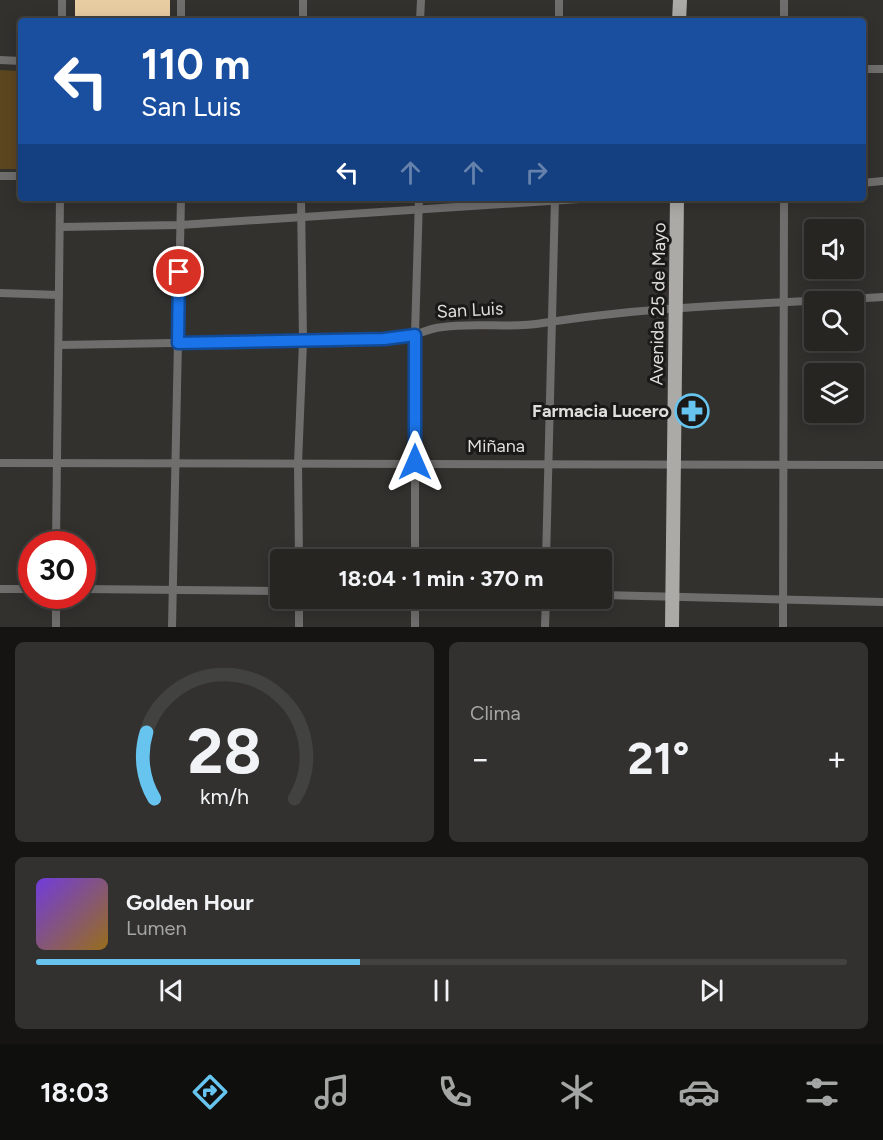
<!DOCTYPE html>
<html lang="es">
<head>
<meta charset="utf-8">
<style>
	:root { --surface:#262522; --page:#32312f; --text:#f1f3f6; --muted:#a4a5a5; --line:#424240; --accent:#66c4ef }
	body { margin:0; font-family:Figtree,sans-serif; background:var(--page); color:var(--text); height:100vh; display:flex; flex-direction:column; font-size:22px; white-space:nowrap }
	* { box-sizing:border-box; margin:0 }
	p { font-size:20px; color:var(--muted) }
	.icon { flex:none; width:33px; height:33px; fill:none; stroke:currentColor; stroke-width:2; stroke-linecap:round; stroke-linejoin:round }
	.map { position:relative; height:627px; overflow:hidden }
	.details { display:flex; flex-direction:column; gap:15px; padding:15px; background:#151413; flex:1 }
	.details>* { flex:none }
	.banner { position:absolute; left:18px; top:18px; width:848px; height:183px; border-radius:6px; box-shadow:0 3px 15px #0003,0 0 0 2px var(--line); background:#1a4fa0; color:#fff; overflow:hidden }
	.controls { position:absolute; left:804px; top:219px; display:grid; gap:12px }
	.controls a { display:grid; place-items:center; width:60px; height:60px; border-radius:6px; background:var(--surface); box-shadow:0 3px 15px #0003,0 0 0 2px var(--line); font-size:30px }
	.speed { position:absolute; left:18px; top:531px; display:flex; gap:12px; font-size:30px; font-weight:700; text-align:center }
	.speed>* { display:grid; place-content:center; width:78px; height:78px; border-radius:50%; background:var(--surface); box-shadow:0 3px 15px #0003,0 0 0 2px var(--line); line-height:1 }
	.speed .limit { border:9px solid #d22; background:#fff; color:#111 }
	.pin { position:absolute; display:grid; place-items:center; width:51px; height:51px; color:#fff; margin:-26px; border:3px solid #fff; border-radius:50%; box-shadow:0 2px 6px #0007 }
	.me { position:absolute; width:66px; margin:-33px; rotate:0deg; stroke-linejoin:round; filter:drop-shadow(0 0 4px #0008) }
	.turn { display:flex; align-items:center; gap:21px; height:126px; padding:0 24px; font-size:27px }
	.turn .icon { width:78px; height:78px; stroke-width:2.5 }
	.turn b { display:block; font-size:42px; line-height:51px }
	.lanes { display:flex; align-items:center; height:57px; padding:0 24px; background:#0003; justify-content:center; gap:30px; direction:ltr }
	.lanes .off { opacity:.35 }
	.big { font-size:45px; font-weight:700; line-height:1.1 }
	.details .card { flex:1; display:flex; flex-direction:column; justify-content:center; gap:9px; min-width:0; padding:0 21px; border-radius:9px; background:var(--page) }
	.details .dial { align-items:center; gap:0 }
	.dial svg { height:156px; overflow:visible; fill:none; stroke:var(--line); stroke-width:7; stroke-linecap:round; text-anchor:middle }
	.dial text { fill:var(--text); stroke:none }
	.song { display:flex; align-items:center; gap:18px }
	.cover { width:72px; height:72px; border-radius:9px; background:linear-gradient(135deg,hsl(260 70% 55%),hsl(40 70% 35%)) }
	.played { height:6px; border-radius:3px; background:linear-gradient(90deg,var(--accent) 40%,var(--line) 40%) }
	.keys { display:flex; justify-content:space-around; direction:ltr }
	.heat { display:flex; justify-content:space-between; align-items:center; font-size:33px; direction:ltr }
	.details .tiles { flex:1; display:grid; gap:15px; grid-template-columns:1fr 1fr }
	.card:last-child { grid-column:span 2 }
	.trip { position:absolute; left:270px; top:549px; width:342px; height:60px; border-radius:6px; background:var(--surface); box-shadow:0 3px 15px #0003,0 0 0 2px var(--line); font-weight:700; line-height:60px; text-align:center }
	.dock { display:flex; height:96px; justify-content:space-around; align-items:center; background:#0f0f0e; color:var(--muted) }
	.dock .icon { width:42px; height:42px }
	.dock .selected { color:var(--accent) }
	.dock b { font-size:27px; color:var(--text) }
	.map>svg:first-child { display:block }
</style>
</head>
<body>
<div class="map">
<svg width="883" height="627" viewBox="0 0 883 627">
	<rect width="100%" height="100%" fill="#33312e"/>
	<!-- green -->
	<polygon fill="#5b461f" points="0,70 21,71 21,169 0,169"/>
	<!-- building -->
	<rect fill="#e7cca2" x="75" y="0" width="95" height="21"/>
	<g fill="none" stroke-linecap="round" stroke-linejoin="round">
		<!-- minor -->
		<g stroke="#6f6e6d" stroke-width="8">
			<polyline points="181,0 181,21"/>
			<polyline points="62,21 62,0"/>
			<polyline points="303,21 303,0"/>
			<polyline points="420,21 421,0"/>
			<polyline points="559,21 559,0"/>
			<polyline points="784,21 784,0"/>
			<polyline points="0,60 21,61"/>
			<polyline points="862,69 883,69"/>
			<polyline points="0,176 21,176"/>
			<polyline points="862,183 883,181"/>
			<polyline points="60,227 180,225 595,198"/>
			<polyline points="0,293 59,295"/>
			<path d="M59 345 405 339C418 334 429 328 443 327 476 322 511 329 543 323 653 305 771 304 883 297"/>
			<polyline points="0,463 883,465"/>
			<polyline points="56,544 60,198"/>
			<polyline points="299,560 298,463 303,342 301,198"/>
			<polyline points="415,560 415,335 419,198"/>
			<polyline points="546,560 555,198"/>
			<polyline points="0,589 32,589"/>
			<polyline points="82,589 280,591"/>
			<polyline points="602,595 883,602"/>
			<polyline points="56,596 56,627"/>
			<polyline points="299,598 299,627"/>
			<polyline points="415,598 415,627"/>
			<polyline points="172,627 181,198"/>
			<polyline points="545,627 546,598"/>
			<polyline points="783,627 784,198"/>
		</g>
		<!-- primary -->
		<g stroke="#acaaa7" stroke-width="14">
			<polyline points="679,21 680,0"/>
			<polyline points="672,627 677,198"/>
		</g>
	</g>
	<g fill="none" stroke-linecap="round" stroke-linejoin="round">
		<defs>
			<polyline id="route" points="179,272 178,343 384,339 415,335 415,462"/>
		</defs>
		<!-- route casing -->
		<use href="#route" stroke="#114b97" stroke-width="15"/>
		<!-- route -->
		<use href="#route" stroke="#1a73e8" stroke-width="10"/>
	</g>
	<!-- icons -->
	<defs>
		<symbol id="pharmacy-ring" viewBox="-11 -11 22 22"><circle r="9.5" fill="#1a1918" stroke="#66c4ef" stroke-width="1.5"/><path d="M-2-6h4v4h4v4h-4v4h-4v-4h-4v-4h4Z" fill="#66c4ef"/></symbol>
	</defs>
	<g fill-rule="evenodd">
		<use href="#pharmacy-ring" x="673" y="392" width="38" height="38"/>
	</g>
	<g text-anchor="middle" stroke-width="6" stroke-linejoin="round" paint-order="stroke">
		<!-- street labels -->
		<g font-size="18" fill="#dfdedc" stroke="#1a1918">
			<text transform="translate(658 304) rotate(-89)" y="6">Avenida 25 de Mayo</text>
			<text transform="translate(470 310) rotate(-3)" y="6">San Luis</text>
			<text x="496" y="452">Miñana</text>
		</g>
		<!-- poi labels -->
		<g font-size="18" font-weight="bold" fill="#dfdedc" stroke="#1a1918" text-anchor="end">
			<text x="669" y="417">Farmacia Lucero</text>
		</g>
	</g>
</svg>
<div class="controls">
<a><svg class="icon" aria-label="sound" viewBox="0 0 24 24"><path d="M4 9h4l5-4v14l-5-4H4zM17 9q2 3 0 6"/></svg></a>
<a><svg class="icon" aria-label="search" viewBox="0 0 24 24"><circle cx="10" cy="10" r="6"/><path d="M15 15l6 6"/></svg></a>
<a><svg class="icon" aria-label="layers" viewBox="0 0 24 24"><path d="M12 4l9 5-9 5-9-5zM3 14l9 5 9-5"/></svg></a>
</div>
<div class="speed"><div class="limit">30</div></div>
<div class="pin" style="left:179px;top:272px;background:#d93025"><svg class="icon" aria-label="arrive" viewBox="0 0 24 24"><path d="M6 21V4h12l-3 4 3 4H6"/></svg></div>
<svg class="me" style="left:415px;top:462px" viewBox="-20 -20 40 40"><path d="M0-17L14 15 0 8-14 15z" fill="#1a73e8" stroke="#fff" stroke-width="4"/></svg>
<div class="trip">18:04 · 1 min · 370 m</div>
<div class="banner">
<div class="turn"><svg class="icon" aria-label="left" viewBox="0 0 24 24"><path d="M17 20v-9H6M10 6l-5 5 5 5"/></svg><div><b>110 m</b>San Luis</div></div>
<div class="lanes"><svg class="icon" aria-label="left" viewBox="0 0 24 24"><path d="M17 20v-9H6M10 6l-5 5 5 5"/></svg><svg class="icon off" aria-label="ahead" viewBox="0 0 24 24"><path d="M12 20V5M6 11l6-6 6 6"/></svg><svg class="icon off" aria-label="ahead" viewBox="0 0 24 24"><path d="M12 20V5M6 11l6-6 6 6"/></svg><svg class="icon off" aria-label="right" viewBox="0 0 24 24"><path d="M7 20v-9h11M14 6l5 5-5 5"/></svg></div>
</div>
</div>
<section class="details">
<div class="tiles">
<div class="card dial"><svg viewBox="0 0 100 80">
<path d="M14 69A42 42 0 1 1 86 69"/>
<path d="M14 69A42 42 0 0 1 10 35" stroke="#66c4ef"/>
<text x="50" y="56" font-size="32" font-weight="700">28</text>
<text x="50" y="72" font-size="11">km/h</text>
</svg></div>
<div class="card"><p>Clima</p>
<div class="heat"><a>−</a><b class="big">21°</b><a>+</a></div>
</div>
<div class="card">
<div class="song"><i class="cover"></i><div><b>Golden Hour</b><p>Lumen</p></div></div>
<div class="played"></div>
<div class="keys"><svg class="icon" aria-label="previous" viewBox="0 0 24 24"><path d="M18 5L8 12l10 7zM5 5v14"/></svg><svg class="icon" aria-label="pause" viewBox="0 0 24 24"><path d="M8 5v14M16 5v14"/></svg><svg class="icon" aria-label="next" viewBox="0 0 24 24"><path d="M6 5l10 7-10 7zM19 5v14"/></svg></div>
</div>
</div>
</section>
<nav class="dock">
<b>18:03</b>
<svg class="icon selected" aria-label="directions" viewBox="0 0 24 24"><path d="M12 3l9 9-9 9-9-9zM9 14v-3h6M13 9l2 2-2 2"/></svg>
<svg class="icon" aria-label="music" viewBox="0 0 24 24"><path d="M9 18V5l10-2v13"/><circle cx="6" cy="18" r="3"/><circle cx="16" cy="16" r="3"/></svg>
<svg class="icon" aria-label="phone" viewBox="0 0 24 24"><path d="M5 4h4l2 5-3 2q2 4 5 5l2-3 5 2v4C11 20 4 13 5 4z"/></svg>
<svg class="icon" aria-label="climate" viewBox="0 0 24 24"><path d="M12 3v18M4 7l16 10M4 17L20 7"/></svg>
<svg class="icon" aria-label="car" viewBox="0 0 24 24"><path d="M5 17H2v-5l4-1 3-4h7l3 4 3 1v5h-3M9 17h6M6 11h13"/><circle cx="7" cy="17" r="2"/><circle cx="17" cy="17" r="2"/></svg>
<svg class="icon" aria-label="filters" viewBox="0 0 24 24"><path d="M4 7h16M4 17h16"/><circle cx="9" cy="7" r="2"/><circle cx="15" cy="17" r="2"/></svg>
</nav>
</body>
</html>
